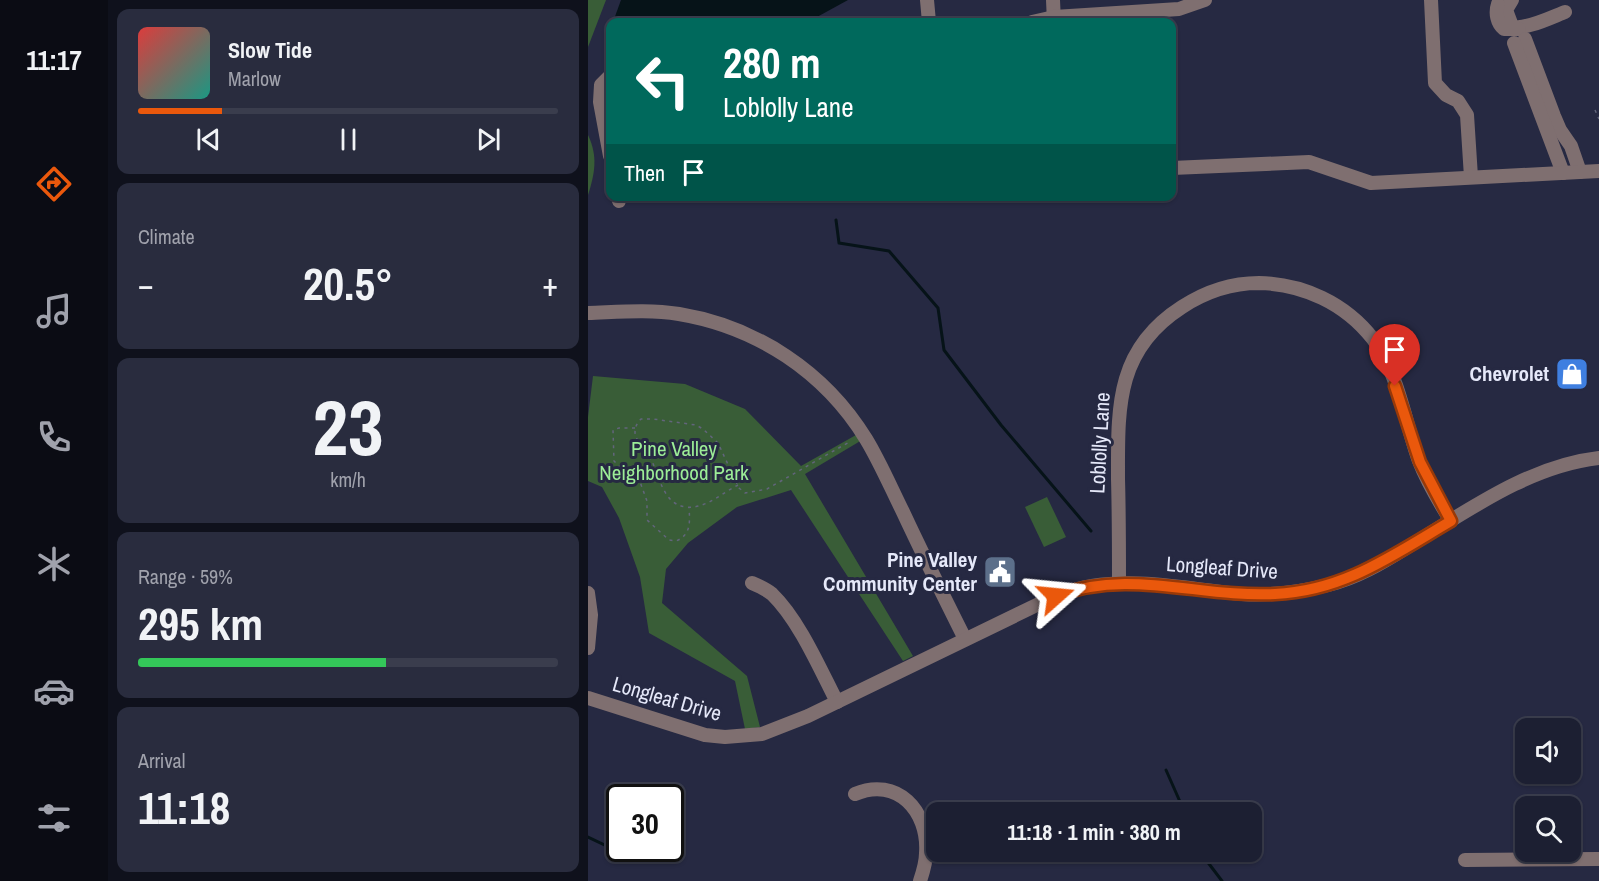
<!DOCTYPE html>
<html lang="en">
<head>
<meta charset="utf-8">
<style>
	:root { --surface:#1c1f32; --page:#292c3e; --text:#f1f3f6; --muted:#a0a2ac; --line:#3a3d4d; --accent:#ea580c }
	body { margin:0; font-family:"Archivo Narrow",sans-serif; background:var(--page); color:var(--text); height:100vh; display:flex; flex-direction:column; font-size:22px; white-space:nowrap }
	* { box-sizing:border-box; margin:0 }
	p { font-size:20px; color:var(--muted) }
	.icon { flex:none; width:33px; height:33px; fill:none; stroke:currentColor; stroke-width:2; stroke-linecap:round; stroke-linejoin:round }
	.map { position:relative; flex:1; overflow:hidden }
	.details { display:flex; flex-direction:column; gap:9px; padding:9px; background:#0f111c; width:480px }
	.details>* { flex:none }
	.hud { position:absolute; left:18px; top:18px; width:570px; height:183px; border-radius:12px; box-shadow:0 2px 4px #0004,0 0 0 2px var(--line); background:#00695c; color:#fff; overflow:hidden }
	.buttons { position:absolute; left:927px; top:718px; display:grid; gap:12px }
	.buttons a { display:grid; place-items:center; width:66px; height:66px; border-radius:12px; background:var(--surface); box-shadow:0 2px 4px #0004,0 0 0 2px var(--line); font-size:30px }
	.speed { position:absolute; left:18px; top:784px; display:flex; gap:12px; font-size:30px; font-weight:700; text-align:center }
	.speed>* { display:grid; place-content:center; width:78px; height:78px; border-radius:50%; background:var(--surface); box-shadow:0 2px 4px #0004,0 0 0 2px var(--line); line-height:1 }
	.speed .limit { border:3px solid #111; border-radius:9px; background:#fff; color:#111 }
	.pin { position:absolute; display:grid; place-items:center; width:51px; height:51px; color:#fff; margin:-62px -26px; border-radius:50% 50% 50% 0; rotate:-45deg; box-shadow:0 0 6px #0007 }
	.pin .icon { rotate:45deg }
	.me { position:absolute; width:66px; margin:-33px; rotate:72deg; stroke-linejoin:round; filter:drop-shadow(0 0 4px #0008) }
	.turn { display:flex; align-items:center; gap:21px; height:126px; padding:0 18px; font-size:27px }
	.turn .icon { width:78px; height:78px; stroke-width:2.5 }
	.turn b { display:block; font-size:42px; line-height:51px }
	.then { display:flex; align-items:center; height:57px; padding:0 18px; background:#0003; gap:12px; font-size:22px }
	.big { font-size:45px; font-weight:700; line-height:1.1 }
	.details .tile { flex:1; display:flex; flex-direction:column; justify-content:center; gap:9px; min-width:0; padding:0 21px; border-radius:12px; background:var(--page) }
	.details .dial { align-items:center; gap:0 }
	.dial b { font-size:78px; line-height:1 }
	.song { display:flex; align-items:center; gap:18px }
	.cover { width:72px; height:72px; border-radius:9px; background:linear-gradient(135deg,hsl(0 70% 55%),hsl(170 70% 35%)) }
	.played { height:6px; border-radius:3px; background:linear-gradient(90deg,var(--accent) 20%,var(--line) 20%) }
	.keys { display:flex; justify-content:space-around; direction:ltr }
	.heat { display:flex; justify-content:space-between; align-items:center; font-size:33px; direction:ltr }
	.charge { height:9px; border-radius:4px; background:linear-gradient(90deg,#34c759 59%,var(--line) 0) }
	.trip { position:absolute; left:338px; top:802px; width:336px; height:60px; border-radius:12px; background:var(--surface); box-shadow:0 2px 4px #0004,0 0 0 2px var(--line); font-weight:700; line-height:60px; text-align:center }
	main { display:flex; flex:1; min-height:0 }
	.dock { display:flex; flex-direction:column; width:108px; justify-content:space-around; align-items:center; background:#0b0c14; color:var(--muted) }
	.dock .icon { width:42px; height:42px }
	.dock .on { color:var(--accent) }
	.dock b { font-size:27px; color:var(--text) }
	.map>svg:first-child { display:block }
</style>
</head>
<body>
<main>
<nav class="dock">
<b>11:17</b>
<svg class="icon on" aria-label="directions" viewBox="0 0 24 24"><path d="M12 3l9 9-9 9-9-9zM9 14v-3h6M13 9l2 2-2 2"/></svg>
<svg class="icon" aria-label="music" viewBox="0 0 24 24"><path d="M9 18V5l10-2v13"/><circle cx="6" cy="18" r="3"/><circle cx="16" cy="16" r="3"/></svg>
<svg class="icon" aria-label="phone" viewBox="0 0 24 24"><path d="M5 4h4l2 5-3 2q2 4 5 5l2-3 5 2v4C11 20 4 13 5 4z"/></svg>
<svg class="icon" aria-label="climate" viewBox="0 0 24 24"><path d="M12 3v18M4 7l16 10M4 17L20 7"/></svg>
<svg class="icon" aria-label="car" viewBox="0 0 24 24"><path d="M5 17H2v-5l4-1 3-4h7l3 4 3 1v5h-3M9 17h6M6 11h13"/><circle cx="7" cy="17" r="2"/><circle cx="17" cy="17" r="2"/></svg>
<svg class="icon" aria-label="filters" viewBox="0 0 24 24"><path d="M4 7h16M4 17h16"/><circle cx="9" cy="7" r="2"/><circle cx="15" cy="17" r="2"/></svg>
</nav>
<section class="details">
<div class="tile">
<div class="song"><i class="cover"></i><div><b>Slow Tide</b><p>Marlow</p></div></div>
<div class="played"></div>
<div class="keys"><svg class="icon" aria-label="previous" viewBox="0 0 24 24"><path d="M18 5L8 12l10 7zM5 5v14"/></svg><svg class="icon" aria-label="pause" viewBox="0 0 24 24"><path d="M8 5v14M16 5v14"/></svg><svg class="icon" aria-label="next" viewBox="0 0 24 24"><path d="M6 5l10 7-10 7zM19 5v14"/></svg></div>
</div>
<div class="tile"><p>Climate</p>
<div class="heat"><a>−</a><b class="big">20.5°</b><a>+</a></div>
</div>
<div class="tile dial"><b>23</b><p>km/h</p></div>
<div class="tile"><p>Range · 59%</p><b class="big">295 km</b><div class="charge"></div></div>
<div class="tile"><p>Arrival</p><b class="big">11:18</b></div>
</section>
<div class="map">
<svg width="1011" height="881" viewBox="0 0 1011 881">
	<rect width="100%" height="100%" fill="#262942"/>
	<!-- green -->
	<g fill="#395d37">
		<polygon points="0,0 18,0 0,47"/>
		<path d="M0 135C10 156 7 173 0 195Z"/>
		<polygon points="5,376 97,384 157,409 213,466 268,435 274,440 217,474 325,656 315,661 203,490 149,507 100,543 78,569 74,603 159,676 172,727 157,729 147,681 61,633 52,577 31,518 14,487 0,481 0,417"/>
		<polygon points="459,497 478,537 456,547 437,507"/>
	</g>
	<!-- water -->
	<polygon fill="#061318" points="33,0 260,0 229,17 207,22 25,22"/>
	<g fill="none" stroke-linecap="round" stroke-linejoin="round">
		<!-- stream -->
		<g stroke="#061318" stroke-width="3">
			<polyline points="248,220 251,243 301,251 350,308 356,350 413,425 503,531"/>
			<polyline points="578,770 597,813"/>
			<polyline points="0,837 46,859"/>
			<polyline points="612,852 634,881"/>
		</g>
		<!-- path -->
		<g stroke="#62657b" stroke-width="1.5" stroke-dasharray="3 4.5" stroke-linecap="butt">
			<polyline points="1007,110 1011,119"/>
			<path d="M47 428H31L25 430 26 461 32 467 46 473 51 479 59 501V520L81 540 88 541C103 535 102 522 101 508"/>
			<path d="M150 485C134 493 118 509 98 507 73 504 72 473 61 456 57 448 47 441 47 432 47 427 49 423 53 419H65L108 425 115 429 130 443 151 488 157 493 179 489 263 441"/>
		</g>
		<!-- minor -->
		<g stroke="#7f6f70" stroke-width="14">
			<polyline points="339,0 341,22"/>
			<polyline points="465,0 466,22"/>
			<polyline points="843,0 847,83 858,95 870,101 879,115 883,177"/>
			<path d="M924 0 918 10 924 26C935 31 964 17 977 12"/>
			<path d="M910 4C907 13 909 23 916 29H931"/>
			<polyline points="444,22 466,17 591,9 617,0"/>
			<polyline points="937,39 966,116 972,130 983,146 992,172"/>
			<polyline points="926,43 975,173"/>
			<polyline points="22,76 13,85 12,102 22,156"/>
			<polyline points="584,168 721,162 783,183 1011,171"/>
			<polyline points="30,196 31,201"/>
			<path d="M0 313C30 312 61 309 91 314 169 327 237 372 278 439 292 462 303 488 315 512 335 555 356 597 377 639"/>
			<path d="M164 583C171 586 178 589 184 594 211 620 232 669 249 702"/>
			<path d="M531 583C531 549 531 514 530 479 530 408 527 350 594 307 617 292 643 283 671 283 715 284 757 303 785 339 810 372 817 422 831 461 839 482 851 502 863 521"/>
			<polyline points="0,593 3,615 0,648"/>
			<path d="M0 698 117 735 137 737 174 734 220 716 457 601C472 595 488 588 504 586 554 578 605 590 654 594 684 596 712 592 740 585 769 578 794 563 818 548 878 512 940 466 1011 458"/>
			<path d="M267 794C309 776 341 811 338 853 338 863 335 872 332 881"/>
			<polyline points="877,860 1011,859"/>
		</g>
	</g>
	<g fill="none" stroke-linecap="round" stroke-linejoin="round">
		<defs>
			<path id="route" d="M468 596C542 568 612 598 687 594 756 591 805 555 863 521L832 462 807 386"/>
		</defs>
		<!-- route casing -->
		<use href="#route" stroke="#983908" stroke-width="15"/>
		<!-- route -->
		<use href="#route" stroke="#ea580c" stroke-width="10"/>
	</g>
	<!-- icons -->
	<defs>
		<symbol id="shop-square" viewBox="-11 -11 22 22"><rect x="-9" y="-9" width="18" height="18" rx="4" fill="#3f7fe0" stroke="#262942"/><path d="M-5-2.5h2.3a2.7 3.5 0 0 1 5.4 0H5L5.5 6h-11ZM-1.5-2.5h3a1.5 2.3 0 0 0-3 0Z" fill="#fff"/></symbol>
		<symbol id="civic-square" viewBox="-11 -11 22 22"><rect x="-9" y="-9" width="18" height="18" rx="4" fill="#5c6f8a" stroke="#262942"/><path d="M-.6-6.5H3V-4.5H.6V-3L4-1V1h2V6H-6V1h2V-1L-.6-3ZM-1.2 2.5V6h2.4V2.5Z" fill="#fff"/></symbol>
	</defs>
	<g fill-rule="evenodd">
		<use href="#shop-square" x="965" y="355" width="38" height="38"/>
		<use href="#civic-square" x="393" y="553" width="38" height="38"/>
	</g>
	<g text-anchor="middle" stroke-width="6" stroke-linejoin="round" paint-order="stroke">
		<!-- poi labels -->
		<g font-size="21" font-weight="bold" fill="#e5e8f9" stroke="#262942" text-anchor="end">
			<text x="961" y="381">Chevrolet</text>
			<text x="389" y="567">Pine Valley<tspan x="389" dy="24">Community Center</tspan></text>
		</g>
		<!-- street labels -->
		<g font-size="21" fill="#e5e8f9" stroke="#262942">
			<text transform="translate(512 443) rotate(-87)" y="7">Loblolly Lane</text>
			<text transform="translate(634 568) rotate(4)" y="7">Longleaf Drive</text>
			<text transform="translate(79 699) rotate(16)" y="7">Longleaf Drive</text>
		</g>
		<!-- park labels -->
		<g font-size="21" fill="#9ced97" stroke="#262942">
			<text x="86" y="456">Pine Valley<tspan x="86" dy="24">Neighborhood Park</tspan></text>
		</g>
	</g>
</svg>
<div class="buttons">
<a><svg class="icon" aria-label="sound" viewBox="0 0 24 24"><path d="M4 9h4l5-4v14l-5-4H4zM17 9q2 3 0 6"/></svg></a>
<a><svg class="icon" aria-label="search" viewBox="0 0 24 24"><circle cx="10" cy="10" r="6"/><path d="M15 15l6 6"/></svg></a>
</div>
<div class="speed"><div class="limit">30</div></div>
<div class="pin" style="left:807px;top:386px;background:#d93025"><svg class="icon" aria-label="arrive" viewBox="0 0 24 24"><path d="M6 21V4h12l-3 4 3 4H6"/></svg></div>
<svg class="me" style="left:468px;top:596px" viewBox="-20 -20 40 40"><path d="M0-17L14 15 0 8-14 15z" fill="#ea580c" stroke="#fff" stroke-width="4"/></svg>
<div class="trip">11:18 · 1 min · 380 m</div>
<div class="hud">
<div class="turn"><svg class="icon" aria-label="left" viewBox="0 0 24 24"><path d="M17 20v-9H6M10 6l-5 5 5 5"/></svg><div><b>280 m</b>Loblolly Lane</div></div>
<div class="then">Then<svg class="icon" aria-label="arrive" viewBox="0 0 24 24"><path d="M6 21V4h12l-3 4 3 4H6"/></svg></div>
</div>
</div>
</main>
</body>
</html>
